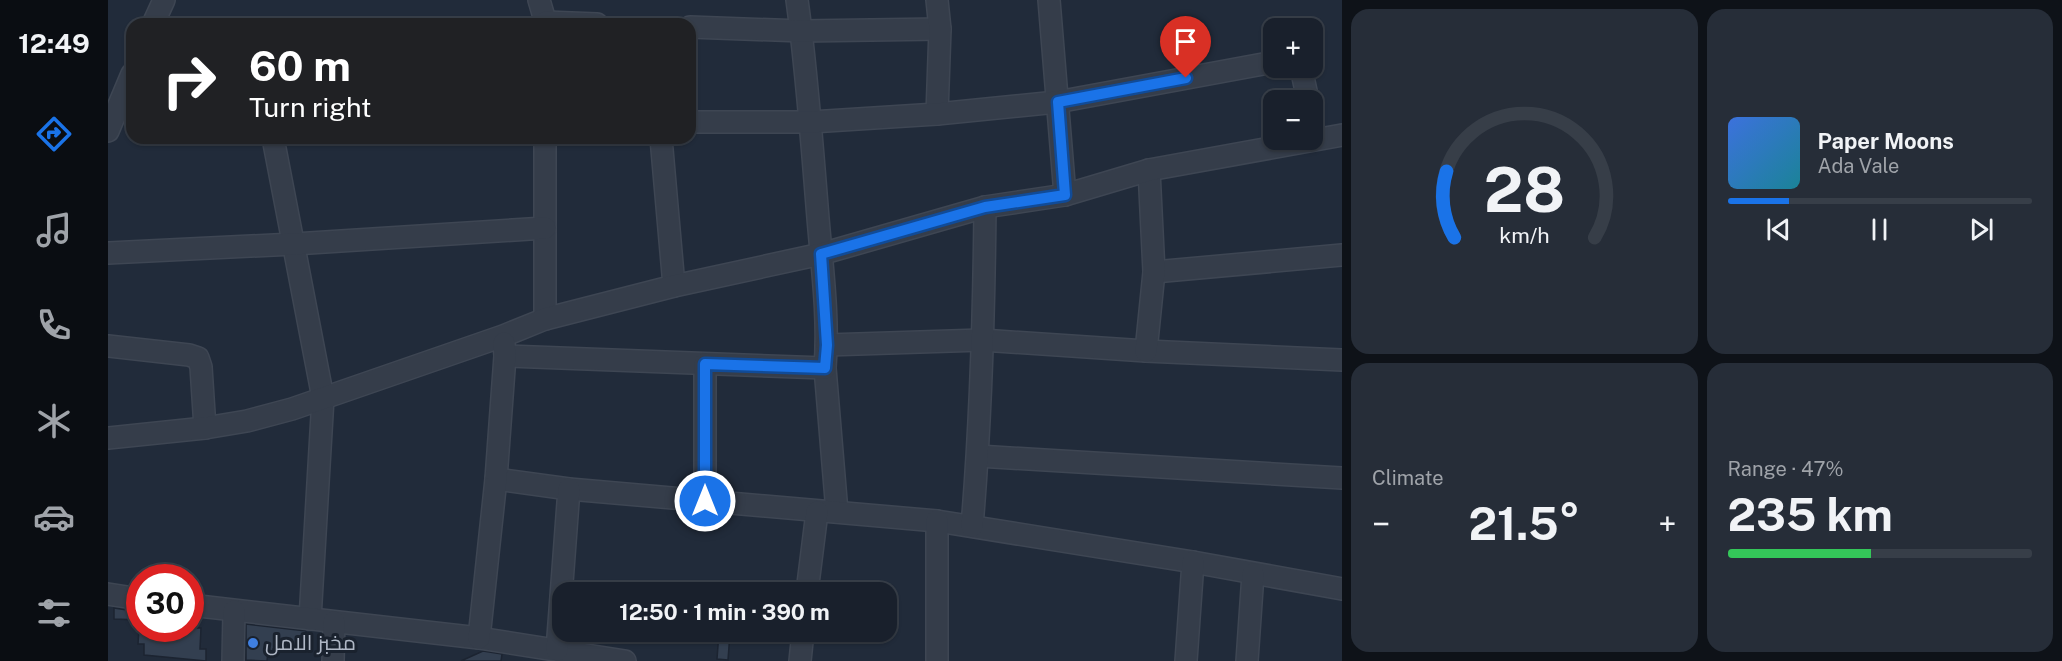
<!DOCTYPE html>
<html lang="en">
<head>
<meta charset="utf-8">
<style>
	:root { --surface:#19202c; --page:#262d38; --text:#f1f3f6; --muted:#9fa3a9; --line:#373e48; --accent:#1a73e8 }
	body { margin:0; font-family:"Public Sans",Cairo,sans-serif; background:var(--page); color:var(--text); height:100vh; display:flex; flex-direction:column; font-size:22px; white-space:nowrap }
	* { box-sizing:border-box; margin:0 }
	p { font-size:20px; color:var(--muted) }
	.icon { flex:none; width:33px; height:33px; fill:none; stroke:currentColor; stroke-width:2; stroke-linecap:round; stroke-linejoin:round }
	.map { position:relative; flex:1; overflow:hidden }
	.drawer { display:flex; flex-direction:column; gap:9px; padding:9px; background:#0e1218; width:720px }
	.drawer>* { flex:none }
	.top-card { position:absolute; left:18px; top:18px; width:570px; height:126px; border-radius:18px; box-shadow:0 2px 4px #0004,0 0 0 2px var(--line); background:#202124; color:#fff; overflow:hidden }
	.fabs { position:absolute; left:1155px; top:18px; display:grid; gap:12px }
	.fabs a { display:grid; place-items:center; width:60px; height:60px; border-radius:12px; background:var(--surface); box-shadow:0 2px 4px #0004,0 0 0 2px var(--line); font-size:30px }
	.speed { position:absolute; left:18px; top:564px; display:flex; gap:12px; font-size:30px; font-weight:700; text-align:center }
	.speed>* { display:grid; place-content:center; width:78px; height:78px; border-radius:50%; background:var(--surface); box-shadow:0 2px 4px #0004,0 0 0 2px var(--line); line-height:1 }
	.speed .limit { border:9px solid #d22; background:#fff; color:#111 }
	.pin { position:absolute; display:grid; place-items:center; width:51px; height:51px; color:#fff; margin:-62px -26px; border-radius:50% 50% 50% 0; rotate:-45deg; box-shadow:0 0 6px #0007 }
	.pin .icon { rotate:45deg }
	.me { position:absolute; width:66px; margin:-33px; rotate:0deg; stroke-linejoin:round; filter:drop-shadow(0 0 4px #0008) }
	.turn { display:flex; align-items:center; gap:21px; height:126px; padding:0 24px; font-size:27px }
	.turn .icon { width:78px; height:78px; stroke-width:2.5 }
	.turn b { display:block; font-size:42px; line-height:51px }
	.big { font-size:45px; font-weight:700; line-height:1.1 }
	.drawer .widget { flex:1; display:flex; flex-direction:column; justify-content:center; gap:9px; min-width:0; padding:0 21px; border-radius:18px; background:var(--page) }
	.drawer .dial { align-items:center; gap:0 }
	.dial svg { height:156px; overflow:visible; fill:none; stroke:var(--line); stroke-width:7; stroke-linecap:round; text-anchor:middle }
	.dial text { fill:var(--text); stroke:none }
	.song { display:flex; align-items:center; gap:18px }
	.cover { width:72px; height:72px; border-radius:9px; background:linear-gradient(135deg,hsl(220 70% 55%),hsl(190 70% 35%)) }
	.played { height:6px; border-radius:3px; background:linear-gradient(90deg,var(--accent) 20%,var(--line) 20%) }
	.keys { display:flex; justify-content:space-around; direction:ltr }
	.heat { display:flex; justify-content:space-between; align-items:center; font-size:33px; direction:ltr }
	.charge { height:9px; border-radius:4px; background:linear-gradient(90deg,#34c759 47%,var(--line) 0) }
	.drawer .tiles { flex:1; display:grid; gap:9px; grid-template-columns:repeat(2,1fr) }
	.trip { position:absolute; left:444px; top:582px; width:345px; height:60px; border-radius:18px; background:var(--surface); box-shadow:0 2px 4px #0004,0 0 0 2px var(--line); font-weight:700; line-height:60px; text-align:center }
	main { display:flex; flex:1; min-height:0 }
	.dock { display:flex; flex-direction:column; width:108px; justify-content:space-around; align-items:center; background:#0a0d12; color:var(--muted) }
	.dock .icon { width:42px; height:42px }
	.dock .on { color:var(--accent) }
	.dock b { font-size:27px; color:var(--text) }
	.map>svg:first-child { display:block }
</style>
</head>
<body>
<main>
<nav class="dock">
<b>12:49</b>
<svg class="icon on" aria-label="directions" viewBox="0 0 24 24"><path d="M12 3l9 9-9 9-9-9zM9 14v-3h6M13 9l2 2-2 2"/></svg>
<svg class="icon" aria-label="music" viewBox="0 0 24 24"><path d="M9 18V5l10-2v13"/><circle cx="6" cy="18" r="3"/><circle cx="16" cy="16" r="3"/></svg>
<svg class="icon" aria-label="phone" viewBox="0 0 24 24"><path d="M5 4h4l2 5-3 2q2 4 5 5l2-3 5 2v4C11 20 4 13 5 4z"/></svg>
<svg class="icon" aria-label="climate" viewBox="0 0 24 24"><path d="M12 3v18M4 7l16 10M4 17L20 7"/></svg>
<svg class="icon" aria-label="car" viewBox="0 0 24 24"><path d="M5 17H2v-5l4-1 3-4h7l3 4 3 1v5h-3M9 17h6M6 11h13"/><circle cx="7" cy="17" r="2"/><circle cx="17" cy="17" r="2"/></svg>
<svg class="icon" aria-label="filters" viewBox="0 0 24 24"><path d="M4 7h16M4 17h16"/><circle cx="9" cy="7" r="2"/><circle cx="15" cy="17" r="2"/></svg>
</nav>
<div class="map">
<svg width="1234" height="661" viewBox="0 0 1234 661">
	<rect width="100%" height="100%" fill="#212b3a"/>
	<!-- building -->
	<g fill="#333f50" stroke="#1c2431" stroke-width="1.5">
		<polygon points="6,608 32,612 32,620 6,619"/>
		<polygon points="138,624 198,631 197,651 165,649 165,651 160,650 159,661 138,660"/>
		<polygon points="31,628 93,628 92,649 98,649 98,661 36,655 36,644 30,644"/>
		<polygon points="611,632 622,633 620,660 609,659"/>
		<polygon points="375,651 394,654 393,661 353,661"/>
	</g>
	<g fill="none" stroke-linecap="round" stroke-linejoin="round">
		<defs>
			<g id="minor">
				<polyline points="431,0 438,24"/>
				<path d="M689 0C699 72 704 145 710 218 714 267 721 318 717 368L729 512"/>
				<polyline points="941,0 957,195"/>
				<polyline points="438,22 489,24"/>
				<polyline points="45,24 56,0"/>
				<polyline points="582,27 694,31 832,29"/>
				<polyline points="1193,68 1200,100"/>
				<polyline points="829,114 832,29 829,0"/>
				<polyline points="582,122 703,122 829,114 949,102 1166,62"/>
				<polyline points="0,131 24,74"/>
				<polyline points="165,138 215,398 202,619"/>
				<polyline points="437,138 437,319"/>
				<polyline points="553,138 566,286"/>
				<polyline points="0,253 186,244 437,228"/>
				<polyline points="1046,272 1234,255"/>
				<polyline points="719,345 874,340 1038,351 1234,360"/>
				<polyline points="0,346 81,355 90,358 93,367 97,428"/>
				<polyline points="1038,351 1046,272 1041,170"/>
				<polyline points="397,356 717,368"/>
				<polyline points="597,364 597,501"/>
				<polyline points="0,438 97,428 139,421 184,409 395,336 437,319 566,286 713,254 877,207 957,195 1041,170 1234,135"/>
				<polyline points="870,456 1234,478"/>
				<polyline points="388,479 461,489 829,521 1085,562 1234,589"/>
				<path d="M864 526C873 420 876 313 877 207"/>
				<polyline points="699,592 709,512"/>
				<polyline points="0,594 32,599"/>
				<polyline points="82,605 371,638 517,661"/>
				<polyline points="371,638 388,479 397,356 396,343"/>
				<polyline points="449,650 461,489"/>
				<polyline points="125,661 126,611"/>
				<polyline points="225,661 226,622"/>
				<polyline points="692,661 695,632"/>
				<polyline points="829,661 829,521"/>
				<polyline points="1078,661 1085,562"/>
				<polyline points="1139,661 1145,574"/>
			</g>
		</defs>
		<!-- minor casing -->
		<use href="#minor" stroke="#3e4653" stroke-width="24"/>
		<!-- minor -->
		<use href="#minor" stroke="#353d4a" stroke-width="21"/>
	</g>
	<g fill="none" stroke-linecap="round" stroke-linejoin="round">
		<defs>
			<polyline id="route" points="597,501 597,364 717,368 719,345 713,254 877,207 957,195 950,102 1078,78"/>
		</defs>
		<!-- route casing -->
		<use href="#route" stroke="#114b97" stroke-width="15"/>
		<!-- route -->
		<use href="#route" stroke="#1a73e8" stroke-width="10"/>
	</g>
	<!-- markers -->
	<circle fill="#3f7fe0" stroke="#1a222e" stroke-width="2" cx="145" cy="643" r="6"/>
	<g text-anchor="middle" stroke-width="6" stroke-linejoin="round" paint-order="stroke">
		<!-- poi labels -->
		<g font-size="21" fill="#b0b8c6" stroke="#1a222e" text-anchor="start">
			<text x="157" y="650">مخبز الامل</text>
		</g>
	</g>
</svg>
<div class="fabs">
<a>+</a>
<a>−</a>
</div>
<div class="speed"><div class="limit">30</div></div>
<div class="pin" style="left:1078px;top:78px;background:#d93025"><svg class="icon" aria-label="arrive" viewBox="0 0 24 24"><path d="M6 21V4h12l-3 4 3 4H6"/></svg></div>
<svg class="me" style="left:597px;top:501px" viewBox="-20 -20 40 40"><circle r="17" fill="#1a73e8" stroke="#fff" stroke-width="3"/><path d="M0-11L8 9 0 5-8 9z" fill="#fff"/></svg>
<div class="trip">12:50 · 1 min · 390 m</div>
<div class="top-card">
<div class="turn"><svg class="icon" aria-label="right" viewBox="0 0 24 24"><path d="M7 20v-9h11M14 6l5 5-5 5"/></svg><div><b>60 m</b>Turn right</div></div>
</div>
</div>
<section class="drawer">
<div class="tiles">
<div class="widget dial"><svg viewBox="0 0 100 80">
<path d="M14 69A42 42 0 1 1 86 69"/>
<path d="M14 69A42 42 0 0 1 10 35" stroke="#1a73e8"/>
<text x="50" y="56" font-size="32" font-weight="700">28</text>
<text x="50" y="72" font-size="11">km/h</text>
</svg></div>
<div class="widget">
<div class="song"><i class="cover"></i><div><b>Paper Moons</b><p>Ada Vale</p></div></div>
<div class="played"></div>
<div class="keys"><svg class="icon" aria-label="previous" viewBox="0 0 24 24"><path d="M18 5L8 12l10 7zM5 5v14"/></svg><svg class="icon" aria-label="pause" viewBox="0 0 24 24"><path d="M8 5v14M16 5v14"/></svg><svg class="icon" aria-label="next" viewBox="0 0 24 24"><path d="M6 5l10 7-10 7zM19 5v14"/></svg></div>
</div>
<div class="widget"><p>Climate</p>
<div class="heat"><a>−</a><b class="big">21.5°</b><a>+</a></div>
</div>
<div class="widget"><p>Range · 47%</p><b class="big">235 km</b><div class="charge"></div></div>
</div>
</section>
</main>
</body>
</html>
